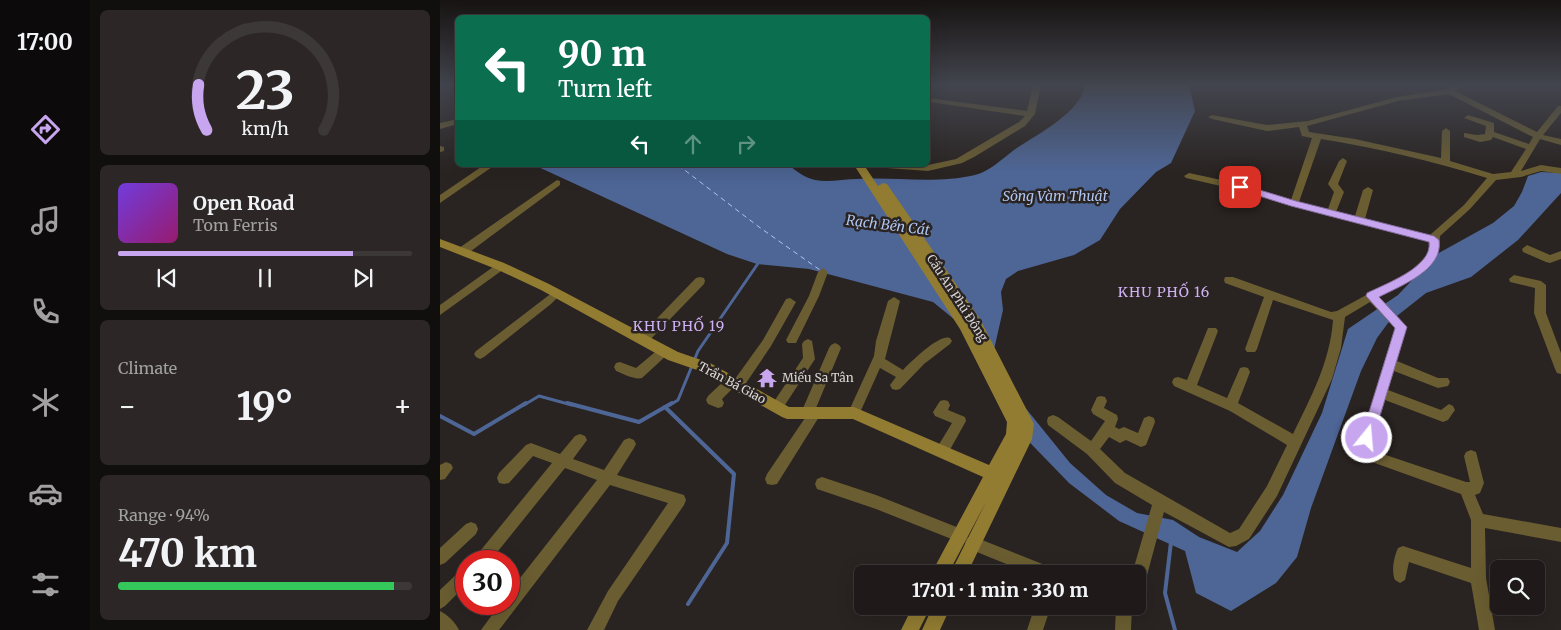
<!DOCTYPE html>
<html lang="en">
<head>
<meta charset="utf-8">
<style>
	:root { --surface:#1f1a19; --page:#2c2726; --text:#f1f3f6; --muted:#a1a1a2; --line:#3c3838; --accent:#c8a6ef }
	body { margin:0; font-family:Merriweather,serif; background:var(--page); color:var(--text); height:100vh; display:flex; flex-direction:column; font-size:19px; white-space:nowrap }
	* { box-sizing:border-box; margin:0 }
	p { font-size:16px; color:var(--muted) }
	.icon { flex:none; width:28px; height:28px; fill:none; stroke:currentColor; stroke-width:2; stroke-linecap:round; stroke-linejoin:round }
	.map { position:relative; flex:1; overflow:hidden }
	.panel { display:flex; flex-direction:column; gap:10px; padding:10px; background:#110e0e; width:350px }
	.panel>* { flex:none }
	.guide { position:absolute; left:15px; top:15px; width:475px; height:152px; border-radius:8px; box-shadow:0 5px 20px #0002,0 0 0 1px var(--line); background:#0b6e4f; color:#fff; overflow:hidden }
	.tools { position:absolute; left:1050px; top:560px; display:grid; gap:10px }
	.tools a { display:grid; place-items:center; width:55px; height:55px; border-radius:8px; background:var(--surface); box-shadow:0 5px 20px #0002,0 0 0 1px var(--line); font-size:25px }
	.speed { position:absolute; left:15px; top:550px; display:flex; gap:10px; font-size:25px; font-weight:700; text-align:center }
	.speed>* { display:grid; place-content:center; width:65px; height:65px; border-radius:50%; background:var(--surface); box-shadow:0 5px 20px #0002,0 0 0 1px var(--line); line-height:1 }
	.speed .limit { border:8px solid #d22; background:#fff; color:#111 }
	.pin { position:absolute; display:grid; place-items:center; width:42px; height:42px; color:#fff; margin:-21px; border-radius:10px; box-shadow:0 2px 8px #0006 }
	.me { position:absolute; width:55px; margin:-28px; rotate:17deg; stroke-linejoin:round; filter:drop-shadow(0 0 4px #0008) }
	.turn { display:flex; align-items:center; gap:18px; height:105px; padding:0 20px; font-size:22px }
	.turn .icon { width:65px; height:65px; stroke-width:2.5 }
	.turn b { display:block; font-size:35px; line-height:42px }
	.lanes { display:flex; align-items:center; height:48px; padding:0 20px; background:#0003; justify-content:center; gap:25px; direction:ltr }
	.lanes .off { opacity:.35 }
	.big { font-size:38px; font-weight:700; line-height:1.1 }
	.panel .widget { flex:1; display:flex; flex-direction:column; justify-content:center; gap:8px; min-width:0; padding:0 18px; border-radius:8px; background:var(--page) }
	.panel .dial { align-items:center; gap:0 }
	.dial svg { height:130px; overflow:visible; fill:none; stroke:var(--line); stroke-width:7; stroke-linecap:round; text-anchor:middle }
	.dial text { fill:var(--text); stroke:none }
	.song { display:flex; align-items:center; gap:15px }
	.cover { width:60px; height:60px; border-radius:8px; background:linear-gradient(135deg,hsl(260 70% 55%),hsl(320 70% 35%)) }
	.played { height:5px; border-radius:2px; background:linear-gradient(90deg,var(--accent) 80%,var(--line) 80%) }
	.keys { display:flex; justify-content:space-around; direction:ltr }
	.heat { display:flex; justify-content:space-between; align-items:center; font-size:28px; direction:ltr }
	.charge { height:8px; border-radius:4px; background:linear-gradient(90deg,#34c759 94%,var(--line) 0) }
	.trip { position:absolute; left:414px; top:565px; width:292px; height:50px; border-radius:8px; background:var(--surface); box-shadow:0 5px 20px #0002,0 0 0 1px var(--line); font-weight:700; line-height:50px; text-align:center }
	main { display:flex; flex:1; min-height:0 }
	.menu { display:flex; flex-direction:column; width:90px; justify-content:space-around; align-items:center; background:#0c0a0a; color:var(--muted) }
	.menu .icon { width:35px; height:35px }
	.menu .active { color:var(--accent) }
	.menu b { font-size:22px; color:var(--text) }
	.map>svg:first-child { display:block }
</style>
</head>
<body>
<main>
<nav class="menu">
<b>17:00</b>
<svg class="icon active" aria-label="directions" viewBox="0 0 24 24"><path d="M12 3l9 9-9 9-9-9zM9 14v-3h6M13 9l2 2-2 2"/></svg>
<svg class="icon" aria-label="music" viewBox="0 0 24 24"><path d="M9 18V5l10-2v13"/><circle cx="6" cy="18" r="3"/><circle cx="16" cy="16" r="3"/></svg>
<svg class="icon" aria-label="phone" viewBox="0 0 24 24"><path d="M5 4h4l2 5-3 2q2 4 5 5l2-3 5 2v4C11 20 4 13 5 4z"/></svg>
<svg class="icon" aria-label="climate" viewBox="0 0 24 24"><path d="M12 3v18M4 7l16 10M4 17L20 7"/></svg>
<svg class="icon" aria-label="car" viewBox="0 0 24 24"><path d="M5 17H2v-5l4-1 3-4h7l3 4 3 1v5h-3M9 17h6M6 11h13"/><circle cx="7" cy="17" r="2"/><circle cx="17" cy="17" r="2"/></svg>
<svg class="icon" aria-label="filters" viewBox="0 0 24 24"><path d="M4 7h16M4 17h16"/><circle cx="9" cy="7" r="2"/><circle cx="15" cy="17" r="2"/></svg>
</nav>
<section class="panel">
<div class="widget dial"><svg viewBox="0 0 100 80">
<path d="M14 69A42 42 0 1 1 86 69"/>
<path d="M14 69A42 42 0 0 1 9 41" stroke="#c8a6ef"/>
<text x="50" y="56" font-size="32" font-weight="700">23</text>
<text x="50" y="72" font-size="11">km/h</text>
</svg></div>
<div class="widget">
<div class="song"><i class="cover"></i><div><b>Open Road</b><p>Tom Ferris</p></div></div>
<div class="played"></div>
<div class="keys"><svg class="icon" aria-label="previous" viewBox="0 0 24 24"><path d="M18 5L8 12l10 7zM5 5v14"/></svg><svg class="icon" aria-label="pause" viewBox="0 0 24 24"><path d="M8 5v14M16 5v14"/></svg><svg class="icon" aria-label="next" viewBox="0 0 24 24"><path d="M6 5l10 7-10 7zM19 5v14"/></svg></div>
</div>
<div class="widget"><p>Climate</p>
<div class="heat"><a>−</a><b class="big">19°</b><a>+</a></div>
</div>
<div class="widget"><p>Range · 94%</p><b class="big">470 km</b><div class="charge"></div></div>
</section>
<div class="map">
<svg width="1121" height="630" viewBox="0 0 1121 630">
	<rect width="100%" height="100%" fill="#292321"/>
	<!-- water -->
	<path fill="#4e6696" d="M645 84H749L755 111 731 163 716 172 680 209 660 240 634 255 578 271 566 279 561 292 563 310 553 354 566 384 630 463 666 495 697 513 733 520 759 537 797 552 820 531 843 495 882 413 908 329 958 295 997 254 1053 223 1074 206 1082 192 1088 176 1101 172 1121 173V193L1078 240 1031 277 986 293 948 323 937 338 921 371 871 508 857 557 836 583 791 611 756 593 745 551 679 521 629 483 568 420 520 324 493 302 369 269 317 264 287 254 94 165H349C355 171 366 178 375 180 389 183 403 179 417 179 456 177 497 184 535 175 550 171 562 159 574 150 595 135 642 113 645 84Z"/>
	<g fill="none" stroke-linecap="round" stroke-linejoin="round">
		<!-- stream-far1 -->
		<g stroke="#4e6696" stroke-width="3">
			<polyline points="84,405 99,396 132,405"/>
			<polyline points="230,405 238,400 258,351 319,262"/>
		</g>
		<!-- stream -->
		<g stroke="#4e6696" stroke-width="4">
			<polyline points="127,403 199,422 232,403"/>
			<polyline points="225,407 294,474 287,543 248,604"/>
			<polyline points="0,416 34,434 86,403"/>
			<polyline points="731,542 725,593 735,630"/>
		</g>
		<!-- ferry -->
		<polyline stroke="#afc5f2" stroke-width="1" stroke-dasharray="5 4" stroke-linecap="butt" points="238,165 319,227 380,270"/>
		<!-- street -->
		<g fill="#6a5d31" fill-rule="evenodd">
			<polygon points="593,84 601,84 595,114 585,126 534,157 522,163 488,171 447,168 442,165 488,165 516,159 579,122 585,116 490,102 488,102 488,98 587,111"/>
			<path d="M1014 84H1023L1015 91 1097 132 1118 106H1121V113L1103 135 1121 139V145L1100 139 1081 171 1101 165 1121 168V174L1101 171 1081 177 1056 180 1030 209 1000 236C1000 272 966 283 939 297L967 327 957 361 998 378H1008L1010 382 1008 386 998 388 954 371 948 390 1001 410 1009 404 1013 406 1015 410 1008 420 1003 422 945 400 931 450 1026 482H1030L1024 456 1026 452 1031 450 1036 452 1044 483 1040 493 1035 495 1043 514 1121 528V542L1045 528 1046 578 1055 630H1039L1031 583 969 562 965 580 960 583 955 580C951 571 954 557 958 548L963 546 1031 568V520L1021 494 918 457 916 453 955 328 930 302 905 317 901 348 892 379 837 496 809 539 796 546 789 547 724 512 706 579 703 584 698 586V574H692L712 505 675 483 647 454 608 425 607 421 608 417 613 415 618 417 651 441 665 421 653 414 651 410 657 397 661 396 665 397 667 401 664 408 677 415 678 419 675 427 679 429 684 427 698 433 704 418 709 416 714 418 715 422 706 445 701 447 686 440 680 443 669 437 660 449 685 473 790 533 799 529 827 486 847 445 790 411 734 386 732 382 734 378 738 377 747 380 768 328H776L778 331 757 385 787 398 800 368 804 367 808 368 810 372 798 403 853 434C871 397 890 362 893 320L833 300 817 349 815 352H807L805 349 824 297 785 283 784 280 785 277H793L891 312 897 311 972 270 987 255 990 242 851 206 798 190 746 178 744 176 749 173 800 184 851 200 872 138 862 136 859 127 827 131 772 119 768 117 772 115 827 125 868 121 957 97 1008 89ZM1009 94 1093 137 1089 144 1054 132V123L1028 115 1024 118 1046 126 1045 134 1037 135 1024 133V137L1040 142 1051 140 1053 137 1086 149 1071 172 1053 174 1010 161V131L1006 128 1002 131 1001 158 915 139 869 132 867 126 958 101ZM881 139C937 148 992 161 1047 178L1024 205 990 235 925 219 933 190 928 187 923 190 915 216 896 212 904 192 898 184 907 161 903 158 899 161 888 184 894 192 888 209 859 202Z"/>
			<polygon points="18,119 18,124 0,129 0,123"/>
			<polygon points="0,146 4,147 4,151 0,152"/>
			<polygon points="44,165 55,165 0,203 0,195"/>
			<polygon points="117,180 120,181 120,185 27,254 19,254 18,251 19,248"/>
			<polygon points="1087,245 1110,255 1121,251 1121,259 1110,263 1106,262 1083,252 1082,249"/>
			<polygon points="60,262 64,263 65,266 64,269 0,315 0,305"/>
			<polygon points="383,268 388,272 379,296 356,343 348,343 346,340 369,296 378,272"/>
			<polygon points="1074,275 1101,281 1106,285 1106,313 1121,353 1121,374 1117,373 1115,369 1094,313 1095,288 1070,282 1069,279"/>
			<polygon points="260,277 264,278 265,281 264,284 207,343 199,343 197,340 199,337 256,278"/>
			<polygon points="117,289 122,293 111,304 44,357 40,359 36,357 34,354 36,351"/>
			<path d="M454 297 460 301 445 359 463 370C472 361 499 334 510 338L512 341 510 344 484 364 460 389 456 390 452 389 450 385 456 377 440 368 418 417 414 419 410 417 408 413 434 356 436 341 448 301Z"/>
			<polygon points="350,298 356,302 331,346 302,389 298,390 293,388 282,399 284,403 282,407 278,408 268,404 266,400 268,396 287,378 291,377 295,379 323,340 346,299"/>
			<polygon points="368,339 372,341 375,359 341,411 337,412 333,411 331,407 333,403 363,358 362,344 364,341"/>
			<polygon points="395,343 399,345 401,348 376,408 379,409 381,413 379,417 337,484 332,485 327,484 325,479 327,474 365,418 361,413 389,348 391,345"/>
			<path d="M224 346 228 348 230 351 228 354 202 378C194 380 184 374 176 371L174 367 176 363 180 362 196 368 220 348Z"/>
			<polygon points="504,400 508,401 510,405 508,410 525,417 526,421 507,455 502,457 497,455 495,451 512,423 495,416 493,412 500,401"/>
			<polygon points="140,434 145,436 147,440 133,459 164,470 184,440 189,438 194,440 196,444 194,448 177,475 244,495 246,500 244,505 178,601 164,630 147,630 168,591 228,503 170,485 59,630 41,630 60,604 69,604 69,592 157,480 125,468 50,561 34,561 36,556 112,463 93,456 69,483 64,484 59,483 57,478 59,473 86,445 91,443 120,454 135,436"/>
			<polygon points="6,462 11,464 13,468 5,479 0,480 0,465"/>
			<polygon points="382,477 436,495 524,530 526,535 524,540 519,542 436,509 377,489 375,484 377,479"/>
			<polygon points="31,522 36,524 38,529 36,534 5,563 0,565 0,548 26,524"/>
			<polygon points="532,536 615,569 617,574 591,574 527,548 525,543 527,538"/>
			<polygon points="26,567 26,585 5,606 0,609 0,590 21,570"/>
			<polygon points="595,606 611,606 603,630 587,630"/>
			<polygon points="676,606 692,606 691,630 675,630"/>
			<path d="M0 611C8 615 15 622 19 630H0Z"/>
		</g>
		<!-- secondary -->
		<g fill="#927c32" fill-rule="evenodd">
			<polygon points="414,165 424,165 438,186 443,183 447,184 540,319 594,424 592,439 527,574 510,574 546,502 508,574 491,574 543,477 413,419 347,419 342,417 260,371 228,360 101,290 56,269 0,247 0,239 64,263 109,284 238,352 270,363 349,407 414,407 549,465 566,434 567,422 520,329"/>
			<polygon points="473,606 491,606 479,630 461,630"/>
			<polygon points="493,606 511,606 500,630 482,630"/>
		</g>
	</g>
	<!-- sky -->
	<linearGradient id="sky" x2="0" y2="1"><stop stop-color="#171312"/><stop offset="0.49" stop-color="#43454e"/><stop offset="1" stop-color="#43454e" stop-opacity="0"/></linearGradient>
	<rect width="1121" height="173" fill="url(#sky)"/>
	<!-- route -->
	<path fill="#c8a6ef" stroke="#826c9b" d="M800 184 856 201 994 236 999 240C1004 270 960 286 939 297L967 327 932 442 927 444 923 442 921 438 955 328 926 296 927 293C945 284 993 267 989 242L851 206 797 189 795 187Z"/>
	<!-- icons -->
	<defs>
		<symbol id="temple-bare" viewBox="-9 -9 18 18"><path d="M0-6L5-2H3V0L6.5 2.5H4V6H1.5V3h-3V6H-4V2.5H-6.5L-3 0V-2H-5Z" fill="#c8a6ef" stroke="#292321" stroke-width="2.5" paint-order="stroke"/></symbol>
	</defs>
	<g fill-rule="evenodd">
		<use href="#temple-bare" x="313" y="364" width="28" height="28"/>
	</g>
	<g text-anchor="middle" stroke-width="5" stroke-linejoin="round" paint-order="stroke">
		<!-- street labels -->
		<g font-size="12" fill="#d9d5d3" stroke="#292321">
			<text transform="translate(517 298) rotate(57)" y="4">Cầu An Phú Đông</text>
			<text transform="translate(292 383) rotate(28)" y="4">Trần Bá Giao</text>
		</g>
		<!-- poi labels -->
		<g font-size="12" fill="#d9d5d3" stroke="#292321" text-anchor="start">
			<text x="342" y="382">Miếu Sa Tân</text>
		</g>
		<!-- water labels -->
		<g font-size="14" font-style="italic" fill="#afc5f2" stroke="#292321">
			<text x="615" y="201">Sông Vàm Thuật</text>
			<text transform="translate(448 225) rotate(7)" y="5">Rạch Bến Cát</text>
		</g>
		<!-- neighbourhood labels -->
		<g font-size="14" letter-spacing="1" fill="#d1b1f5" stroke="#292321">
			<text x="724" y="297">KHU PHỐ 16</text>
			<text x="239" y="331">KHU PHỐ 19</text>
		</g>
	</g>
</svg>
<div class="tools">
<a><svg class="icon" aria-label="search" viewBox="0 0 24 24"><circle cx="10" cy="10" r="6"/><path d="M15 15l6 6"/></svg></a>
</div>
<div class="speed"><div class="limit">30</div></div>
<div class="pin" style="left:800px;top:187px;background:#d93025"><svg class="icon" aria-label="arrive" viewBox="0 0 24 24"><path d="M6 21V4h12l-3 4 3 4H6"/></svg></div>
<svg class="me" style="left:927px;top:438px" viewBox="-20 -20 40 40"><circle r="17" fill="#c8a6ef" stroke="#fff" stroke-width="3"/><path d="M0-11L8 9 0 5-8 9z" fill="#fff"/></svg>
<div class="trip">17:01 · 1 min · 330 m</div>
<div class="guide">
<div class="turn"><svg class="icon" aria-label="left" viewBox="0 0 24 24"><path d="M17 20v-9H6M10 6l-5 5 5 5"/></svg><div><b>90 m</b>Turn left</div></div>
<div class="lanes"><svg class="icon" aria-label="left" viewBox="0 0 24 24"><path d="M17 20v-9H6M10 6l-5 5 5 5"/></svg><svg class="icon off" aria-label="ahead" viewBox="0 0 24 24"><path d="M12 20V5M6 11l6-6 6 6"/></svg><svg class="icon off" aria-label="right" viewBox="0 0 24 24"><path d="M7 20v-9h11M14 6l5 5-5 5"/></svg></div>
</div>
</div>
</main>
</body>
</html>
